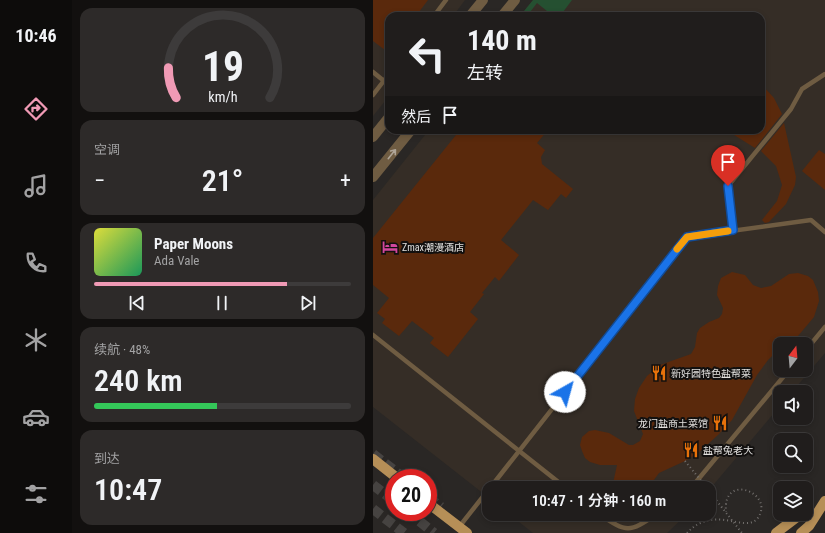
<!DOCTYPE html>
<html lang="zh">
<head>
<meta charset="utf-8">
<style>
	:root { --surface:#201d1c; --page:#2d2a29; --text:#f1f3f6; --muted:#a2a2a3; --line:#3d3b3b; --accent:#f09ab5 }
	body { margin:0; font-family:"Roboto Condensed","Noto Sans SC",sans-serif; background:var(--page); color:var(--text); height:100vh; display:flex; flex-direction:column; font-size:15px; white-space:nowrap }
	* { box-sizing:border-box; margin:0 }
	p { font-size:13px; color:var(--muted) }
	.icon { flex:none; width:22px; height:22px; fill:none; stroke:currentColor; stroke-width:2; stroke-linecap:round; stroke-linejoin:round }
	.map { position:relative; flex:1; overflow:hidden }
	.panel { display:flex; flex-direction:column; gap:8px; padding:8px; background:#12100f; width:301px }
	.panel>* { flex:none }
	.hud { position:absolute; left:12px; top:12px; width:380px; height:122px; border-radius:12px; box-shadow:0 2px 6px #0003,0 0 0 1px var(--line); background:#201d1c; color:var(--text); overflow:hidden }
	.needle { width:26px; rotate:16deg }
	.fabs { position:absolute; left:400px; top:337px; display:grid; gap:8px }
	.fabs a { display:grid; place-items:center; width:40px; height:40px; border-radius:8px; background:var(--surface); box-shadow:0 2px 6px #0003,0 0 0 1px var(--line); font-size:20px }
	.speed { position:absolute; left:12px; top:469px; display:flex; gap:8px; font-size:20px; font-weight:700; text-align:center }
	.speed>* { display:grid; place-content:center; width:52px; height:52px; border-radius:50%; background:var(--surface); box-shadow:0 2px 6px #0003,0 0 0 1px var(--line); line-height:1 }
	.speed .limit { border:6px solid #d22; background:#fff; color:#111 }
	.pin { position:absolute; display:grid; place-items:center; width:34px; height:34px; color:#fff; margin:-41px -17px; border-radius:50% 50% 50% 0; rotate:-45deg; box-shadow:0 0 4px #0007 }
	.pin .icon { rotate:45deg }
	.me { position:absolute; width:44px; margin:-22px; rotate:38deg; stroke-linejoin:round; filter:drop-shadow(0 0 3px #0008) }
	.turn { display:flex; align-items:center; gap:14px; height:84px; padding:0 16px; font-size:18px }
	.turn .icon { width:52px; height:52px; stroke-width:2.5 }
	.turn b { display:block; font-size:28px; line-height:34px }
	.then { display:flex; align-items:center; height:38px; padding:0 16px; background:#0003; gap:8px; font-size:15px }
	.big { font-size:30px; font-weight:600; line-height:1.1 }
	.panel .tile { flex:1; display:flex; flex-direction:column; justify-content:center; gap:6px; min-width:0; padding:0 14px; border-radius:12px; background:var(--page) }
	.panel .dial { align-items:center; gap:0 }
	.dial svg { height:104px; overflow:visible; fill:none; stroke:var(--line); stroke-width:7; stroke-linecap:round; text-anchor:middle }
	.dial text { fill:var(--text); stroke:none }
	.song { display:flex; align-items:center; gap:12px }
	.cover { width:48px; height:48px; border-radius:6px; background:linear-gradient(135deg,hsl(60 70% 55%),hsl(150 70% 35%)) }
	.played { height:4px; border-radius:2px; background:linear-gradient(90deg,var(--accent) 75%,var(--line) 75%) }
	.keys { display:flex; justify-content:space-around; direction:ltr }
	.heat { display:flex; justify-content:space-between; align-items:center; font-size:22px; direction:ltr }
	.charge { height:6px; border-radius:3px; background:linear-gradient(90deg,#34c759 48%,var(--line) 0) }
	.trip { position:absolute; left:109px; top:481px; width:234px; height:40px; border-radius:12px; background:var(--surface); box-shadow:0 2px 6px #0003,0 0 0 1px var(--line); font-weight:600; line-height:40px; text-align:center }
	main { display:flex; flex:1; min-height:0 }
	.menu { display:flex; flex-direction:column; width:72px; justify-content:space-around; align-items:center; background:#0d0c0b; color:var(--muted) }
	.menu .icon { width:28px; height:28px }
	.menu .on { color:var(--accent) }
	.menu b { font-size:18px; color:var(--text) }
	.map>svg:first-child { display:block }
</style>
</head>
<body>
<main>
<nav class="menu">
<b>10:46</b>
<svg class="icon on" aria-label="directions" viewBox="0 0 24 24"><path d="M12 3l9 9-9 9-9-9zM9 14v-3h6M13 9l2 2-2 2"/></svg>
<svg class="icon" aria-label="music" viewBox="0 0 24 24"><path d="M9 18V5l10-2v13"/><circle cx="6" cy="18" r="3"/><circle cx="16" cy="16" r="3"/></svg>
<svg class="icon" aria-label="phone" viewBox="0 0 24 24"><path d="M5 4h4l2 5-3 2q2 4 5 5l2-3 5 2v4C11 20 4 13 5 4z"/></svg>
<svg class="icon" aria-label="climate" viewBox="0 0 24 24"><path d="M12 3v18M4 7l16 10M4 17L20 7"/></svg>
<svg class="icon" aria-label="car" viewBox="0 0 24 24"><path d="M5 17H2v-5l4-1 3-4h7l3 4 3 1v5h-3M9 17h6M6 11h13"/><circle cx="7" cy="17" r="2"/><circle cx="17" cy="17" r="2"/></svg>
<svg class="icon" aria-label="filters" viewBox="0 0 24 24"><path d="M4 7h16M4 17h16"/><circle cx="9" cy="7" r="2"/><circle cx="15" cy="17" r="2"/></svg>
</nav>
<section class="panel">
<div class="tile dial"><svg viewBox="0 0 100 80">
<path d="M14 69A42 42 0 1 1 86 69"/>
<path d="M14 69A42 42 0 0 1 8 46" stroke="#f09ab5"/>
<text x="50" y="56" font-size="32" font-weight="700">19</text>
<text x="50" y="72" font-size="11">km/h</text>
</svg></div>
<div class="tile"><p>空调</p>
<div class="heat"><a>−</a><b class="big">21°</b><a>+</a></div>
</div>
<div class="tile">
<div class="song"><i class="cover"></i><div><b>Paper Moons</b><p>Ada Vale</p></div></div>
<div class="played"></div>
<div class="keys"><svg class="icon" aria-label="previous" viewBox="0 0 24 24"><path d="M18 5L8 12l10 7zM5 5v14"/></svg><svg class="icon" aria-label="pause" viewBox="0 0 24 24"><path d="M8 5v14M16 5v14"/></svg><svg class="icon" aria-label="next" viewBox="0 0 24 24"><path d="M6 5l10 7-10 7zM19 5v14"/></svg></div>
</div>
<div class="tile"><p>续航 · 48%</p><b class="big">240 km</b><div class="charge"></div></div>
<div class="tile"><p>到达</p><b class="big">10:47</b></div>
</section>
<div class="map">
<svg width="452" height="533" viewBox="0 0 452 533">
	<rect width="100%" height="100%" fill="#2a2725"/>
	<!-- built -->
	<g fill="#352d26" fill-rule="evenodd">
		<polygon points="0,0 92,0 80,16 16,16 16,96 0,116"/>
		<path d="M160 0H452V353L419 392H407V406L336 490V488H116V498L0 407V200L56 130H388V16H147ZM407 344H433V370H407Z"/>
		<polygon points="136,514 314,514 294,533 160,533"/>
	</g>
	<!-- green -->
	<polygon fill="#255031" points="160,0 199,0 187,16 170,16 174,11 164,3 154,16 147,16"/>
	<!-- building -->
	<g fill="#5a290c">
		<polygon points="0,0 55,0 43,16 16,16 16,53 0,41"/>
		<polygon points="388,84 401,98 409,114 382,148 353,130 388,130"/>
		<polygon points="411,123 423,177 422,185 413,204 396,222 392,223 389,220 404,201 409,185 403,166 388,151"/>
		<polygon points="87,130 175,130 164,143 172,150 168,157 169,164 200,189 193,198 188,194 175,210 160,200 128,240 146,255 126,281 122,277 109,293 111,294 97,312 105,319 75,357 57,343 61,338 39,321 26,336 9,323 12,319 4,313 16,298 0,285 0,238"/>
		<polygon points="446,150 452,154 452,190 429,171"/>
		<polygon points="359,272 372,275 380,285 388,288 398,286 416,274 425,273 435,276 440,280 445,292 446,301 441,317 425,336 413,344 407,344 407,348 395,360 384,375 359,420 345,435 325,453 312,461 286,473 275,488 239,488 244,465 227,465 217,462 212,458 209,451 207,445 209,437 216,431 222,430 236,433 256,445 260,445 267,441 270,434 261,411 262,399 266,388 274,376 287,365 318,354 322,347 324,333 327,328 336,322 346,318 349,314 350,308 344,295 345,286 348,278"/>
	</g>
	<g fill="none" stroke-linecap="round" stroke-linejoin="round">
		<!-- primary-tunnel -->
		<g stroke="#464341" stroke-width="10" stroke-dasharray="10 5" stroke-linecap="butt">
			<polyline points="0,454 31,478"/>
			<polyline points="0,485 21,501"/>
			<polyline points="55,497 68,507"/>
			<polyline points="0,509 31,533"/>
			<polyline points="35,512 61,533"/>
		</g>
		<!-- path -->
		<g stroke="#74716f" stroke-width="2" stroke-dasharray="1 3" stroke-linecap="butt">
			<polyline points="336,491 369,533"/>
			<path d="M314 533C341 504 371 533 384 519 404 494 349 471 353 512"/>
		</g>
		<!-- service -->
		<g stroke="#6f5c42" stroke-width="4.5">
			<polyline points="61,16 73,0"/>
			<polyline points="0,72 11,81"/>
			<polyline points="0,95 16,74"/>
			<polyline points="360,230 355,186 418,109 429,89 452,74"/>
			<polyline points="0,335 193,488"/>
			<polyline points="433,350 452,327"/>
			<polyline points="117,488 314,237 438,220 452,232"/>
			<polyline points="318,488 416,370"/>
			<path d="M226 514C255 533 255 533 284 514"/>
			<polyline points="86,527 116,489"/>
		</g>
		<!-- tertiary -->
		<g stroke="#6f5c42" stroke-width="10">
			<polyline points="97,16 110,0"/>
			<polyline points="129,16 142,0"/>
			<polyline points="0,137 16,117"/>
			<polyline points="0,177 38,130"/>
		</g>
		<!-- primary -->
		<g stroke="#b68f57" stroke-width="10">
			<polyline points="0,459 24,478"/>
			<polyline points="55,503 94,533"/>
			<polyline points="403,533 428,514"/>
			<polyline points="428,533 436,526 452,501"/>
		</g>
		<!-- path-bridge -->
		<polyline stroke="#74716f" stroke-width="2" stroke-dasharray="1 3" stroke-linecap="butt" points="312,461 334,488"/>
	</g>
	<!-- one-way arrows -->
	<defs><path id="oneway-shaft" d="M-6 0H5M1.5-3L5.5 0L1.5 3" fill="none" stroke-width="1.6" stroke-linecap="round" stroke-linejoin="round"/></defs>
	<use stroke="#afa598" href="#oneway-shaft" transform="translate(19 154) rotate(-51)"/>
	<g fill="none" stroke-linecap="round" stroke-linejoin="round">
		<defs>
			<polyline id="route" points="192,392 314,237 360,230 355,186"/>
		</defs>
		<!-- route casing -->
		<use href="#route" stroke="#114b97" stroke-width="10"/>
		<!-- route -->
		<use href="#route" stroke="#1a73e8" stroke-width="7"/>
		<!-- slow -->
		<polyline stroke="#f59e0b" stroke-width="7" points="304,249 314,237 355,231"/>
	</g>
	<!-- icons -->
	<defs>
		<symbol id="hotel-bare" viewBox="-9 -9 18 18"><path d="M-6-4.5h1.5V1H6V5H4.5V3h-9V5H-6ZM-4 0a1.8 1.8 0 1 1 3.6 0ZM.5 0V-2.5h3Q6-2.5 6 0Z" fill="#d1479c" stroke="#12100f" stroke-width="2.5" paint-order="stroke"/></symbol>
		<symbol id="restaurant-bare" viewBox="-9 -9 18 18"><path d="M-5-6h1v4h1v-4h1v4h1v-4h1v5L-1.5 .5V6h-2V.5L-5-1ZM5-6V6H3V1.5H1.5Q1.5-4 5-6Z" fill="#e8710a" stroke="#12100f" stroke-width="2.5" paint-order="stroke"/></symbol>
	</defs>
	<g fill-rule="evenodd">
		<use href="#hotel-bare" x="6" y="236" width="22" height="22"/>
		<use href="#restaurant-bare" x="275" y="362" width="22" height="22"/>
		<use href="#restaurant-bare" x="336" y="412" width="22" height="22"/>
		<use href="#restaurant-bare" x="307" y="439" width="22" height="22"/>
	</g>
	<g text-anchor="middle" stroke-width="4" stroke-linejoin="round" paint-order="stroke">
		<!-- poi labels -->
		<g font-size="10" fill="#e3e1df" stroke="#12100f" text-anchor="start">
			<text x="29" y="251">Zmax潮漫酒店</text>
			<text x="298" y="377">新好园特色盐帮菜</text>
			<text x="335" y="427" text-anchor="end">龙门盐商土菜馆</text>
			<text x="330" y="454">盐帮兔老大</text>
		</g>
	</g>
</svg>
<div class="fabs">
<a><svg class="needle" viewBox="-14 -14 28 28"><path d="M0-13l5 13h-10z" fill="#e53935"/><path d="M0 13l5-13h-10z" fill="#a2a2a3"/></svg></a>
<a><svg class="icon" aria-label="sound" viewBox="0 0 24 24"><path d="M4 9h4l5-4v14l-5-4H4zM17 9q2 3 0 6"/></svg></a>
<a><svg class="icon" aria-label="search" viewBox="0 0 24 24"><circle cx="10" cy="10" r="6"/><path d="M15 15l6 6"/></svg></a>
<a><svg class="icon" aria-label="layers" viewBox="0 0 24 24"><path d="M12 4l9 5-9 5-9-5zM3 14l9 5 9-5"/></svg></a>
</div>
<div class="speed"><div class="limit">20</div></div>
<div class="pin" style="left:355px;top:186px;background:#d93025"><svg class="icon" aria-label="arrive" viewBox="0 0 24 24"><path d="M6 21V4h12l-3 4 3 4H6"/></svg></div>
<svg class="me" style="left:192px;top:392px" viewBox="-20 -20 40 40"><circle r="19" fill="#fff"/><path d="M0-13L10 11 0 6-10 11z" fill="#1a73e8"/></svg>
<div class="trip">10:47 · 1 分钟 · 160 m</div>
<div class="hud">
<div class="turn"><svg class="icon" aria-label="left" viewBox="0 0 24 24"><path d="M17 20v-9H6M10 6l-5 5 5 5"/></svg><div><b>140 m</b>左转</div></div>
<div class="then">然后<svg class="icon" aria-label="arrive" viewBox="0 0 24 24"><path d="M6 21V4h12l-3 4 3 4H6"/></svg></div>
</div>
</div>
</main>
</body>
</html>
